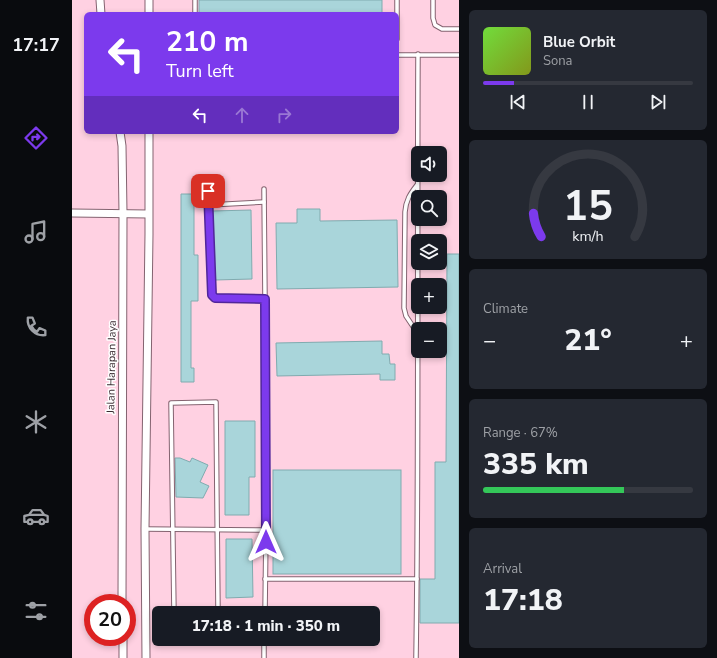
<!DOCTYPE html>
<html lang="en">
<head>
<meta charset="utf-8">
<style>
	:root { --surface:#171b24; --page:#242831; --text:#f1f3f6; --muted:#9ea1a6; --line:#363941; --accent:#7c3aed }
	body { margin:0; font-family:"Nunito Sans",sans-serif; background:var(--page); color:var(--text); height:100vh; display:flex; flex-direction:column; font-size:15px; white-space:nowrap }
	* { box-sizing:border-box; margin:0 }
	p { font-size:13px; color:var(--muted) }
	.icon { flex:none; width:22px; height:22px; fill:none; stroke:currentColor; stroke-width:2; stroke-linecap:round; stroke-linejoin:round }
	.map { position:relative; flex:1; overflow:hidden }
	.sheet { display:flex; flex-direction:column; gap:10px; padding:10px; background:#0d0f14; width:258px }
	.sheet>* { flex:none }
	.hud { position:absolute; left:12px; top:12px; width:315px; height:122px; border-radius:6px; box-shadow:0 2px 6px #0003; background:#7c3aed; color:#fff; overflow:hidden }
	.fabs { position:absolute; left:339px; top:146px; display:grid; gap:8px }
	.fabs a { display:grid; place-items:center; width:36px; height:36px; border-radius:6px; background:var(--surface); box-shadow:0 2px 6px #0003; font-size:20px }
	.speed { position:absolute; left:12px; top:594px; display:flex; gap:8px; font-size:20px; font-weight:700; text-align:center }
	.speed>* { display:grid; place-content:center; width:52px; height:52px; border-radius:50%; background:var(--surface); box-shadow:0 2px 6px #0003; line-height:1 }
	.speed .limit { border:6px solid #d22; background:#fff; color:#111 }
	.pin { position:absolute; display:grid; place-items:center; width:34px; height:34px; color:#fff; margin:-17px; border-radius:8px; box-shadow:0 2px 6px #0006 }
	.me { position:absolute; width:44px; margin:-22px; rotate:0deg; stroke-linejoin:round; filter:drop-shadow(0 0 3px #0008) }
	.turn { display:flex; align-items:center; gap:14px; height:84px; padding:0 16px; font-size:18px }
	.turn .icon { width:52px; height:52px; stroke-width:2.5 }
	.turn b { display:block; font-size:28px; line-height:34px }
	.lanes { display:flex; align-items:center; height:38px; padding:0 16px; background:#0003; justify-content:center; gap:20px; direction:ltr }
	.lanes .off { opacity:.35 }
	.big { font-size:30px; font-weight:800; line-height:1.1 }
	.sheet .tile { flex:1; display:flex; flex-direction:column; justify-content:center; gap:6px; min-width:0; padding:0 14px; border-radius:6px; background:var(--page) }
	.sheet .dial { align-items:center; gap:0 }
	.dial svg { height:104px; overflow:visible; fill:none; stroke:var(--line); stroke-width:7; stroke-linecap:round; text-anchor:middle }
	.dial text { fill:var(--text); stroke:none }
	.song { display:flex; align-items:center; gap:12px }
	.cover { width:48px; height:48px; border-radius:6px; background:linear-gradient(135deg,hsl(100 70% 55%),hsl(70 70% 35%)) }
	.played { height:4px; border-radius:2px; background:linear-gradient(90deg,var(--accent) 15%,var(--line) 15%) }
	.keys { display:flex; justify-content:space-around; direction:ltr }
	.heat { display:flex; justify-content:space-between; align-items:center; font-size:22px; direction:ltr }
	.charge { height:6px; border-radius:3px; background:linear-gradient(90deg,#34c759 67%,var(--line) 0) }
	.trip { position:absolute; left:80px; top:606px; width:228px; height:40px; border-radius:6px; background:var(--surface); box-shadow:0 2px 6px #0003; font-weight:800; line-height:40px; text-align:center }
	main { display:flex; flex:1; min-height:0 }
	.tab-bar { display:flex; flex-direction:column; width:72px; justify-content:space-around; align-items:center; background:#090b0e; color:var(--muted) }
	.tab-bar .icon { width:28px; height:28px }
	.tab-bar .current { color:var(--accent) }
	.tab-bar b { font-size:18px; color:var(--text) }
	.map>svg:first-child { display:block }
</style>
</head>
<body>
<main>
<nav class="tab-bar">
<b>17:17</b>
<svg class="icon current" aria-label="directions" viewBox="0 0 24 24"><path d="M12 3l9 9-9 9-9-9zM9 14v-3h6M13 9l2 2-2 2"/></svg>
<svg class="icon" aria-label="music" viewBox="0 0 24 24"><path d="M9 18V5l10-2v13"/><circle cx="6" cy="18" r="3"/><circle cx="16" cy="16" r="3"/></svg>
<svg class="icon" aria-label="phone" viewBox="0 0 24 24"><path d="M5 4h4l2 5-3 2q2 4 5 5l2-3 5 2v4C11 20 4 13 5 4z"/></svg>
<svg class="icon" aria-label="climate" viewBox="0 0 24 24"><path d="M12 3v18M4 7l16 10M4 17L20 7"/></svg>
<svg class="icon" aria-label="car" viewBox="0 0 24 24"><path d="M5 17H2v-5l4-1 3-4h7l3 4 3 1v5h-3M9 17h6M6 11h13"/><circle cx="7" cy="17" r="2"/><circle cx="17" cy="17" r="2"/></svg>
<svg class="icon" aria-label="filters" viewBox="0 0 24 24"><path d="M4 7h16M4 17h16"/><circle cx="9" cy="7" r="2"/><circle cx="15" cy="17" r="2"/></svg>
</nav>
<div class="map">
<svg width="387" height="658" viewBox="0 0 387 658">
	<rect width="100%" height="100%" fill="#fcdee9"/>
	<!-- built -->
	<path fill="#ffd1e2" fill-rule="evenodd" d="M0 0H387V658H0ZM14 14H325V132H14ZM346 153H368V175H346ZM346 197H368V219H346ZM346 241H368V263H346ZM346 285H368V307H346ZM346 329H368V351H346ZM21 603H55V637H21ZM87 613H301V639H87Z"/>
	<!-- building -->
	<g fill="#a9d5da" stroke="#80abaf">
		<rect x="127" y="0" width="183" height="14"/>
		<polygon points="109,194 122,194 122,255 126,255 126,301 119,301 119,368 122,368 122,382 109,382"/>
		<polygon points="225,209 248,209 248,221 325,220 326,287 205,289 204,223 225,223"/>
		<polygon points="179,210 180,279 143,280 140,211"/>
		<polygon points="375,254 387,254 387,623 348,623 348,579 363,579 363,462 374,462"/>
		<polygon points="310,341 310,354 317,354 318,364 323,364 323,380 308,380 308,374 205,376 204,343"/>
		<polygon points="153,421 183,421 183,477 177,477 177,515 153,515"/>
		<polygon points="103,458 108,458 118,462 120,458 136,465 128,482 137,486 131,498 104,497"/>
		<rect x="201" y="470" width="128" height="104"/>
		<polygon points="154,539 180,539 181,597 154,598"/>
	</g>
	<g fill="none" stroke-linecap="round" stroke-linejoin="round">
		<defs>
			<g id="service">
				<polyline points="123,0 123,14"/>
				<polyline points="325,0 325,39"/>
				<polyline points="361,0 361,18 363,25 370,29 387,29"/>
				<polyline points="325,55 387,55"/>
				<polyline points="136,191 140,295 143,298 193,299 192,189"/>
				<polyline points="137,205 192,202"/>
				<path d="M344 331 334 316 332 308 333 212C334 200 338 194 345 185"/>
				<polyline points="73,529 194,530"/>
				<polyline points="193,579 345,579"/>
				<polyline points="102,613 99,403 144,402 146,610 193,612"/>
				<polyline points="193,613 194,530 193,299"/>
				<polyline points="192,658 192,639"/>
				<path d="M344 658C347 457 345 256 346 54"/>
			</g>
			<g id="minor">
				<polyline points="28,0 29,14"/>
				<polyline points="77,0 77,14"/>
				<polyline points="48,132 50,146 51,213 50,603"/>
				<polyline points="0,213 76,214"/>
				<polyline points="51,637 51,658"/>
				<polyline points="74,658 73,529 77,234 77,132"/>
			</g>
		</defs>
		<!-- service casing -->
		<use href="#service" stroke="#846370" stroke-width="5.5"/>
		<!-- minor casing -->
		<use href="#minor" stroke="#846370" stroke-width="9"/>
		<!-- service -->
		<use href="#service" stroke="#fff" stroke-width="3.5"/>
		<!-- minor -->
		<use href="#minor" stroke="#fff" stroke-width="7"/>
	</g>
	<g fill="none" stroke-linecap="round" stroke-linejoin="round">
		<defs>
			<polyline id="route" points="136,191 140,295 143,298 193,299 194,542"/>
		</defs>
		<!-- route casing -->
		<use href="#route" stroke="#51269a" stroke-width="10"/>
		<!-- route -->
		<use href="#route" stroke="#7c3aed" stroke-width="7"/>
	</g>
	<g text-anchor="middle" stroke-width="3" stroke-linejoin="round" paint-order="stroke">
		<!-- street labels -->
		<g font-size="11" fill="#382a30" stroke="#fff">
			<text transform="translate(39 367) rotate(-89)" y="4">Jalan Harapan Jaya</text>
		</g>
	</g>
</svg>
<div class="fabs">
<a><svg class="icon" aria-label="sound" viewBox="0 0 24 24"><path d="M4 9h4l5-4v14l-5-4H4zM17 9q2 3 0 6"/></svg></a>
<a><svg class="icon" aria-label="search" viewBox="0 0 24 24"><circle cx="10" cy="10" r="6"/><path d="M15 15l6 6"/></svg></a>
<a><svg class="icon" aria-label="layers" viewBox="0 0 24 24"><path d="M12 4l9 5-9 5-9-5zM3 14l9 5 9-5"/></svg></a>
<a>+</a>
<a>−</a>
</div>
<div class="speed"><div class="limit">20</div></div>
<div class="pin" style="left:136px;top:191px;background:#d93025"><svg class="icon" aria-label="arrive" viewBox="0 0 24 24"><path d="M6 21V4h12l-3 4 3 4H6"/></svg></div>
<svg class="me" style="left:194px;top:542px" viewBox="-20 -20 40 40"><path d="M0-17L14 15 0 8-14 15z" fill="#7c3aed" stroke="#fff" stroke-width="4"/></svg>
<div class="trip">17:18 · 1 min · 350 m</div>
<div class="hud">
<div class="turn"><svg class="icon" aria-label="left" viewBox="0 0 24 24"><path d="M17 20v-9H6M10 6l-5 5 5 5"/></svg><div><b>210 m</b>Turn left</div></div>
<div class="lanes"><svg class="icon" aria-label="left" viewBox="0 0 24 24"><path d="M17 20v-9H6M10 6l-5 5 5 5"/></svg><svg class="icon off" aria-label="ahead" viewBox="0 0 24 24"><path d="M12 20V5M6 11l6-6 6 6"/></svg><svg class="icon off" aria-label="right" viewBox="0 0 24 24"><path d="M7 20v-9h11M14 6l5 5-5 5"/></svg></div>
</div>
</div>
<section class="sheet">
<div class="tile">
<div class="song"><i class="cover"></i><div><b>Blue Orbit</b><p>Sona</p></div></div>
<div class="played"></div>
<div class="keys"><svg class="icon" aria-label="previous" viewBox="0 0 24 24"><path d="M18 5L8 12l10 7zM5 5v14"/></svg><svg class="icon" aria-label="pause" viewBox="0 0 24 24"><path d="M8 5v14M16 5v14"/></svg><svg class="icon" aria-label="next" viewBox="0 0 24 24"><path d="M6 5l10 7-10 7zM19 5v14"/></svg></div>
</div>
<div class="tile dial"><svg viewBox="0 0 100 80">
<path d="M14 69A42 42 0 1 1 86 69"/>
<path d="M14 69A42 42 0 0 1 8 51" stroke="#7c3aed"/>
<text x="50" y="56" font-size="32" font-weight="700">15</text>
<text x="50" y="72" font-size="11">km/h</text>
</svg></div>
<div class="tile"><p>Climate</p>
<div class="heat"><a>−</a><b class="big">21°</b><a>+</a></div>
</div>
<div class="tile"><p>Range · 67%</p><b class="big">335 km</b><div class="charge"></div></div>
<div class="tile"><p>Arrival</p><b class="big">17:18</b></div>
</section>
</main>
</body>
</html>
